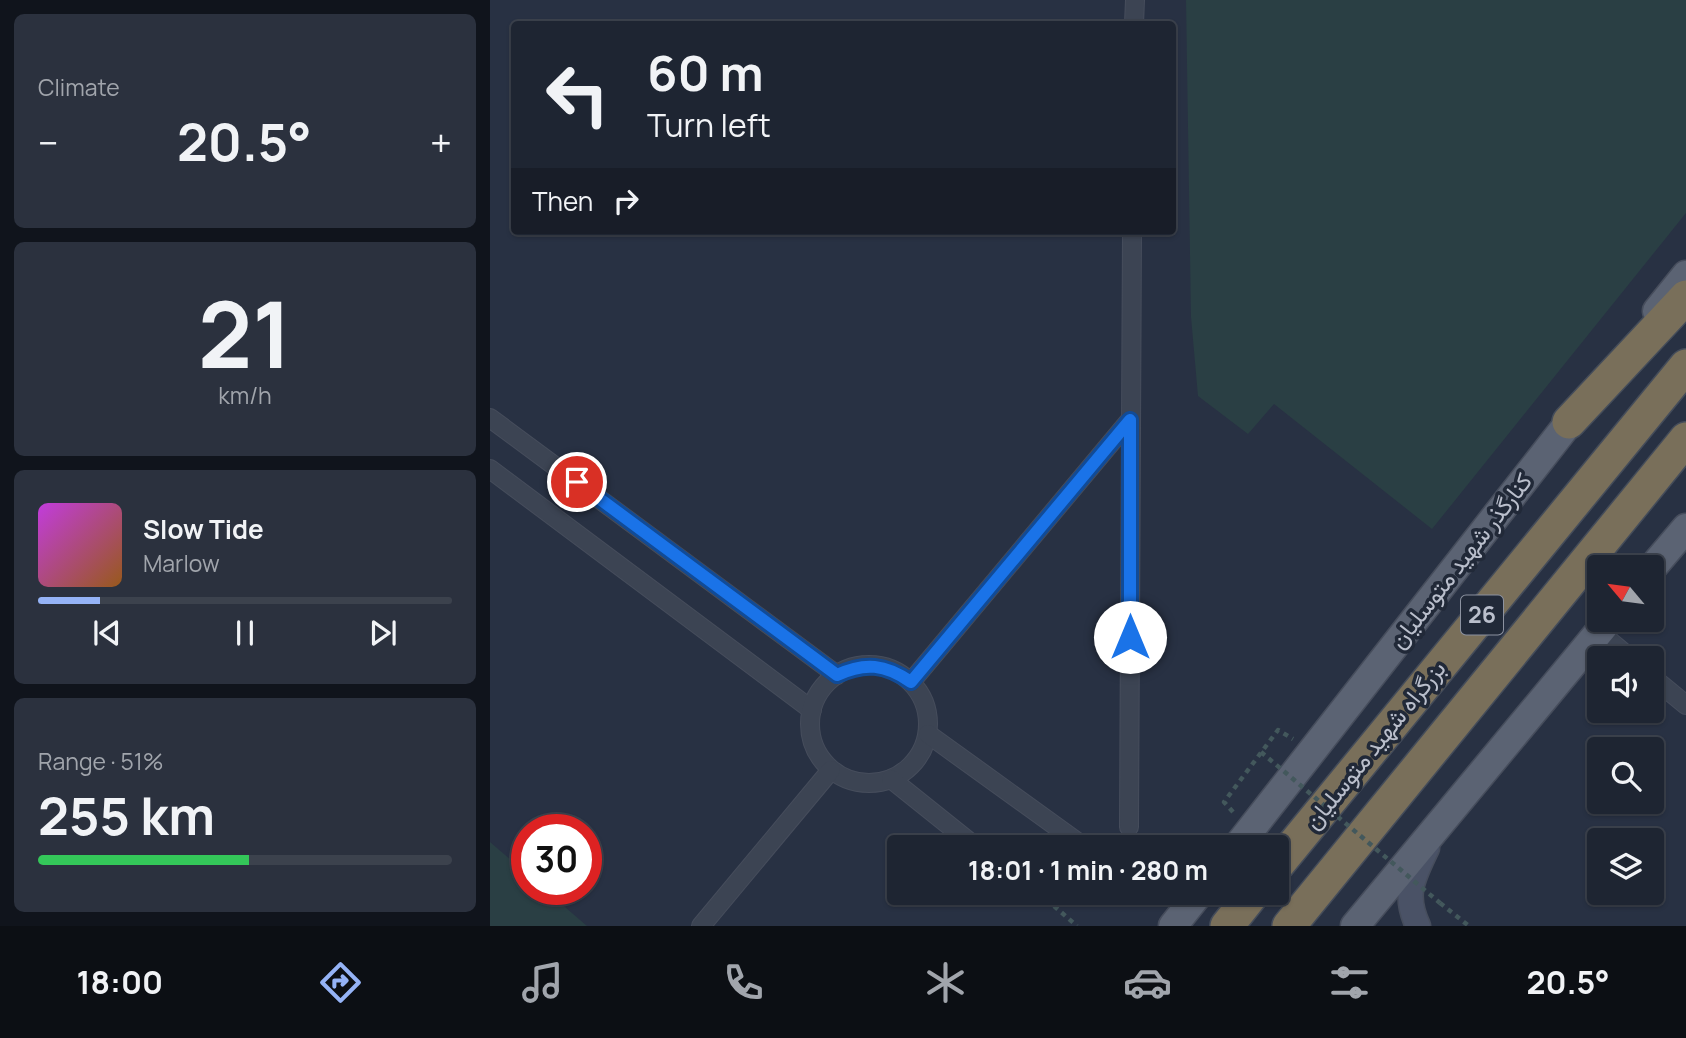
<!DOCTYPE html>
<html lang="en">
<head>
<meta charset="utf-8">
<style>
	:root { --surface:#1e2532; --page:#2b313e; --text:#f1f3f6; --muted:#a1a5ac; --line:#3c424d; --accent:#95b3f6 }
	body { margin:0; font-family:Manrope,Vazirmatn,sans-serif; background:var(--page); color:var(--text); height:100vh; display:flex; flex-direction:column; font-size:26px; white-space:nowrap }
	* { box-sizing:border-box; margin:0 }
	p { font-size:23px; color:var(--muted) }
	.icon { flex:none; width:38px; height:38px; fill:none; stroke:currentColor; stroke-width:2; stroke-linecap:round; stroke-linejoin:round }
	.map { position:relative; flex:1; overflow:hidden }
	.sheet { display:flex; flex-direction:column; gap:14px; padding:14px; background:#10141c; width:490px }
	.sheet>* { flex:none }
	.guide { position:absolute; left:21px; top:21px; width:665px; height:214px; border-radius:7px; box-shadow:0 2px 5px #0004,0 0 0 2px var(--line); background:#1e2532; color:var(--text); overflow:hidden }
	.needle { width:46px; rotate:299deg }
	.tools { position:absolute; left:1097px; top:555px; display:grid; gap:14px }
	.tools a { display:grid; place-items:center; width:77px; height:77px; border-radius:7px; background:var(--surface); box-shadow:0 2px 5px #0004,0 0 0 2px var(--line); font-size:35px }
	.speed { position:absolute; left:21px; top:814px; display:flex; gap:14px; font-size:35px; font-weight:700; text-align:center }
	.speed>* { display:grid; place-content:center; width:91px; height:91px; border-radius:50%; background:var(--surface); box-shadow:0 2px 5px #0004,0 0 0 2px var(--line); line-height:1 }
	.speed .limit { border:10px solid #d22; background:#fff; color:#111 }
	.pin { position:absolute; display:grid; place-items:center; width:60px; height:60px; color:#fff; margin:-30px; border:4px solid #fff; border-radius:50%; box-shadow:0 2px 7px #0007 }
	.me { position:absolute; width:77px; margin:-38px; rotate:0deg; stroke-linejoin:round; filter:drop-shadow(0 0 5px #0008) }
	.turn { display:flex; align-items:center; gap:24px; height:147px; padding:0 21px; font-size:32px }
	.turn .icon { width:91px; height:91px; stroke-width:2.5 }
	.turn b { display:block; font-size:49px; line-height:60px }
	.then { display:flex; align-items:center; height:66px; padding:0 21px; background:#0003; gap:14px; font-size:26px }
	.big { font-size:52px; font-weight:700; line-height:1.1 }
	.sheet .tile { flex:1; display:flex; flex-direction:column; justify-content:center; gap:10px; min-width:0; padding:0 24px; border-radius:10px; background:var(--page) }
	.sheet .dial { align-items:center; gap:0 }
	.dial b { font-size:91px; line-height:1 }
	.song { display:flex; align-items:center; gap:21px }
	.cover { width:84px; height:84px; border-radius:10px; background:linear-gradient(135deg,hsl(290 70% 55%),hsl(30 70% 35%)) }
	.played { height:7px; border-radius:4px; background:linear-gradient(90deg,var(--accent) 15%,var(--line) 15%) }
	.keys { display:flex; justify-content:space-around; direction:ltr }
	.heat { display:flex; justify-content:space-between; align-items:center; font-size:38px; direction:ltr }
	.charge { height:10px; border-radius:5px; background:linear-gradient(90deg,#34c759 51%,var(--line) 0) }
	.trip { position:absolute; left:397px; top:835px; width:402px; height:70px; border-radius:7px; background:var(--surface); box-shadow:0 2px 5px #0004,0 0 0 2px var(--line); font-weight:700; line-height:70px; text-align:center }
	.tabs { display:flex; height:112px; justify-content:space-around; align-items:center; background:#0c0f14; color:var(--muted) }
	.tabs .icon { width:49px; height:49px }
	.tabs .active { color:var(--accent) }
	.tabs b { font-size:32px; color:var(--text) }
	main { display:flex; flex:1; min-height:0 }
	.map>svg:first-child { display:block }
</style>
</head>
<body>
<main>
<section class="sheet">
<div class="tile"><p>Climate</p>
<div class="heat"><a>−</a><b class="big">20.5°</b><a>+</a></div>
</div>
<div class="tile dial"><b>21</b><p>km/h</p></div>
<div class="tile">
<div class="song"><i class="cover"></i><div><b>Slow Tide</b><p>Marlow</p></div></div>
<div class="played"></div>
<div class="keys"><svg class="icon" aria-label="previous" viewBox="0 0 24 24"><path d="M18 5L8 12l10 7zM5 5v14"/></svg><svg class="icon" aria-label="pause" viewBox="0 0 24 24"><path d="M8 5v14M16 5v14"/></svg><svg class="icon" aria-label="next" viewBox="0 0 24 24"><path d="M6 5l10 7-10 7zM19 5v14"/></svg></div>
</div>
<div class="tile"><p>Range · 51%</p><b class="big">255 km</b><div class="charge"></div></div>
</section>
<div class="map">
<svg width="1196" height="926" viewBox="0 0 1196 926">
	<rect width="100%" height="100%" fill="#283143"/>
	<!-- green -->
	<g fill="#2a3f44">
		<polygon points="696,0 1196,0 1196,213 942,529 784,404 758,434 708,396 701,317"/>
		<polygon points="0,842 37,874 37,889 54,889 97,926 0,926"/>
	</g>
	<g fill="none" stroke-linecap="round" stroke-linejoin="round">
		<defs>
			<g id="street">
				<polyline points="644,24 645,0"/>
				<polyline points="0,418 347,675"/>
				<polyline points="0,469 322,710"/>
				<polyline points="1109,632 1140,658"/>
				<circle cx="379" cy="724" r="59"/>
				<polyline points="1162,677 1196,705"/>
				<polyline points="421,682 640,420"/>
				<polyline points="438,734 589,843 586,847"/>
				<polyline points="401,779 486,847"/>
				<polyline points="639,827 642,231"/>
				<polyline points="544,892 548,896 551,892"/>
				<polyline points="211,926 341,770"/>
			</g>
			<path id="secondary" d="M928 926C913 894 923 878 937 848"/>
			<g id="primary">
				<polyline points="1167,311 1196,275"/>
				<polyline points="1162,568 1196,528"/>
				<polyline points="747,847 1092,406"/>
				<polyline points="683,926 710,892"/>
				<polyline points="865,926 1119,620"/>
			</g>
			<g id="highway">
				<polyline points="1079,422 1196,297"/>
				<polyline points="788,864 1196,366"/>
				<polyline points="737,926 764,892"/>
				<polyline points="799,926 1196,439"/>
			</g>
		</defs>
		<!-- street casing -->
		<use href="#street" stroke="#464d5c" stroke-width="20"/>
		<!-- secondary casing -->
		<use href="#secondary" stroke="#464d5c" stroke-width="27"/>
		<!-- primary casing -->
		<use href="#primary" stroke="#464d5c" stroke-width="31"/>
		<!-- highway casing -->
		<use href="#highway" stroke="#444c5a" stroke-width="36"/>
		<!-- path -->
		<g stroke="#43585c" stroke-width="4.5" stroke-dasharray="5 5" stroke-linecap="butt">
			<polyline points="743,812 734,802 788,730 803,739"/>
			<polyline points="950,903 979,926"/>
			<polyline points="564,906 587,926"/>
		</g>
		<!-- street -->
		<use href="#street" stroke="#3c4453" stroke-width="18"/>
		<!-- secondary -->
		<use href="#secondary" stroke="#4a5266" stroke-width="24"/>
		<!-- primary -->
		<use href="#primary" stroke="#5b6373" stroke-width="28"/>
		<!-- highway -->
		<use href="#highway" stroke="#796f5a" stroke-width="33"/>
		<!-- path-bridge -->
		<polyline stroke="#43585c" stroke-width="4.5" stroke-dasharray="5 5" stroke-linecap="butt" points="771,752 950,903"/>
	</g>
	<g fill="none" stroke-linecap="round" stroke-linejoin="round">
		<defs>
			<path id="route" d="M87 482 347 675C375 662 395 664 421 682L640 420V637"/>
		</defs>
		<!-- route casing -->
		<use href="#route" stroke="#114b97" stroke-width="18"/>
		<!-- route -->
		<use href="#route" stroke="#1a73e8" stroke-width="12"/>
	</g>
	<g text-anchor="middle" stroke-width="7" stroke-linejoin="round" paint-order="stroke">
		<!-- shield labels -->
		<rect fill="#212938" stroke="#8c92a0" stroke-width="2" x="971" y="595.5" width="42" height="39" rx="5"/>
		<g font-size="23" font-weight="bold" fill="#babfcc">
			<text x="992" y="623">26</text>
		</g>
		<!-- street labels -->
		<g font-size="24" fill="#babfcc" stroke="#212938">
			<text transform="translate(971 561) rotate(-52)" y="8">کنارگذر شهید متوسلیان</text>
			<text transform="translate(885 745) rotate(-51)" y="8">بزرگراه شهید متوسلیان</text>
		</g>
	</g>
</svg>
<div class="tools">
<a><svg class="needle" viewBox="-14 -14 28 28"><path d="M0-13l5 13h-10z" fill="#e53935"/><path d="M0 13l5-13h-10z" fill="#a1a5ac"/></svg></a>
<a><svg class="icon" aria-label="sound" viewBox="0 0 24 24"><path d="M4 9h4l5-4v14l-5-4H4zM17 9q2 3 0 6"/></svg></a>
<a><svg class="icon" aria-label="search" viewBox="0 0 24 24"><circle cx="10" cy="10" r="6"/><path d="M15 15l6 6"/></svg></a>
<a><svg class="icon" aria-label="layers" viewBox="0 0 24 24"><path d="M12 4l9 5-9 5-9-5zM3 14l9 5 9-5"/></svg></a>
</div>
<div class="speed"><div class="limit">30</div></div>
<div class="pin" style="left:87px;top:482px;background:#d93025"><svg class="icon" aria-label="arrive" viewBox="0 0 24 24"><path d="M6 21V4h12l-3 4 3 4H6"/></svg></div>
<svg class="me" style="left:640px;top:637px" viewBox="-20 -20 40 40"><circle r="19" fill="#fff"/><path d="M0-13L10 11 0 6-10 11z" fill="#1a73e8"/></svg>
<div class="trip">18:01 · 1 min · 280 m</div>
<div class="guide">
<div class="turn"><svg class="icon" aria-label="left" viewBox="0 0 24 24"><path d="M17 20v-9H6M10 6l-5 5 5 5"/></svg><div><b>60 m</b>Turn left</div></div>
<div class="then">Then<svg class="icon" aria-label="right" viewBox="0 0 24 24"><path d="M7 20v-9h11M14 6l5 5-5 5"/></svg></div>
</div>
</div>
</main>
<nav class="tabs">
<b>18:00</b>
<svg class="icon active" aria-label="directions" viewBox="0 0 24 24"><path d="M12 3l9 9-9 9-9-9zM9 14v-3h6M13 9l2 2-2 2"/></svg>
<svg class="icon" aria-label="music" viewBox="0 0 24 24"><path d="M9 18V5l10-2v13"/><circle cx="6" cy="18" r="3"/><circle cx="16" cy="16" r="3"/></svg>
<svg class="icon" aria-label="phone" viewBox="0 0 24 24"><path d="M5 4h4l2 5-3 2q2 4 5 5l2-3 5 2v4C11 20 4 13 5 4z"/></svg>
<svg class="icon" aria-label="climate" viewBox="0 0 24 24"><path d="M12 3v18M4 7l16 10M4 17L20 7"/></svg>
<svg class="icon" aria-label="car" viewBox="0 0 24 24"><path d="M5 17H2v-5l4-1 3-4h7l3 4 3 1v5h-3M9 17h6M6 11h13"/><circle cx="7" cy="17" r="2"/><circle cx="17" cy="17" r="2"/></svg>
<svg class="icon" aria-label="filters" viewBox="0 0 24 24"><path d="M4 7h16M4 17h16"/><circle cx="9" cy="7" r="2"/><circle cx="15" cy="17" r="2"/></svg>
<b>20.5°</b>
</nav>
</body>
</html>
